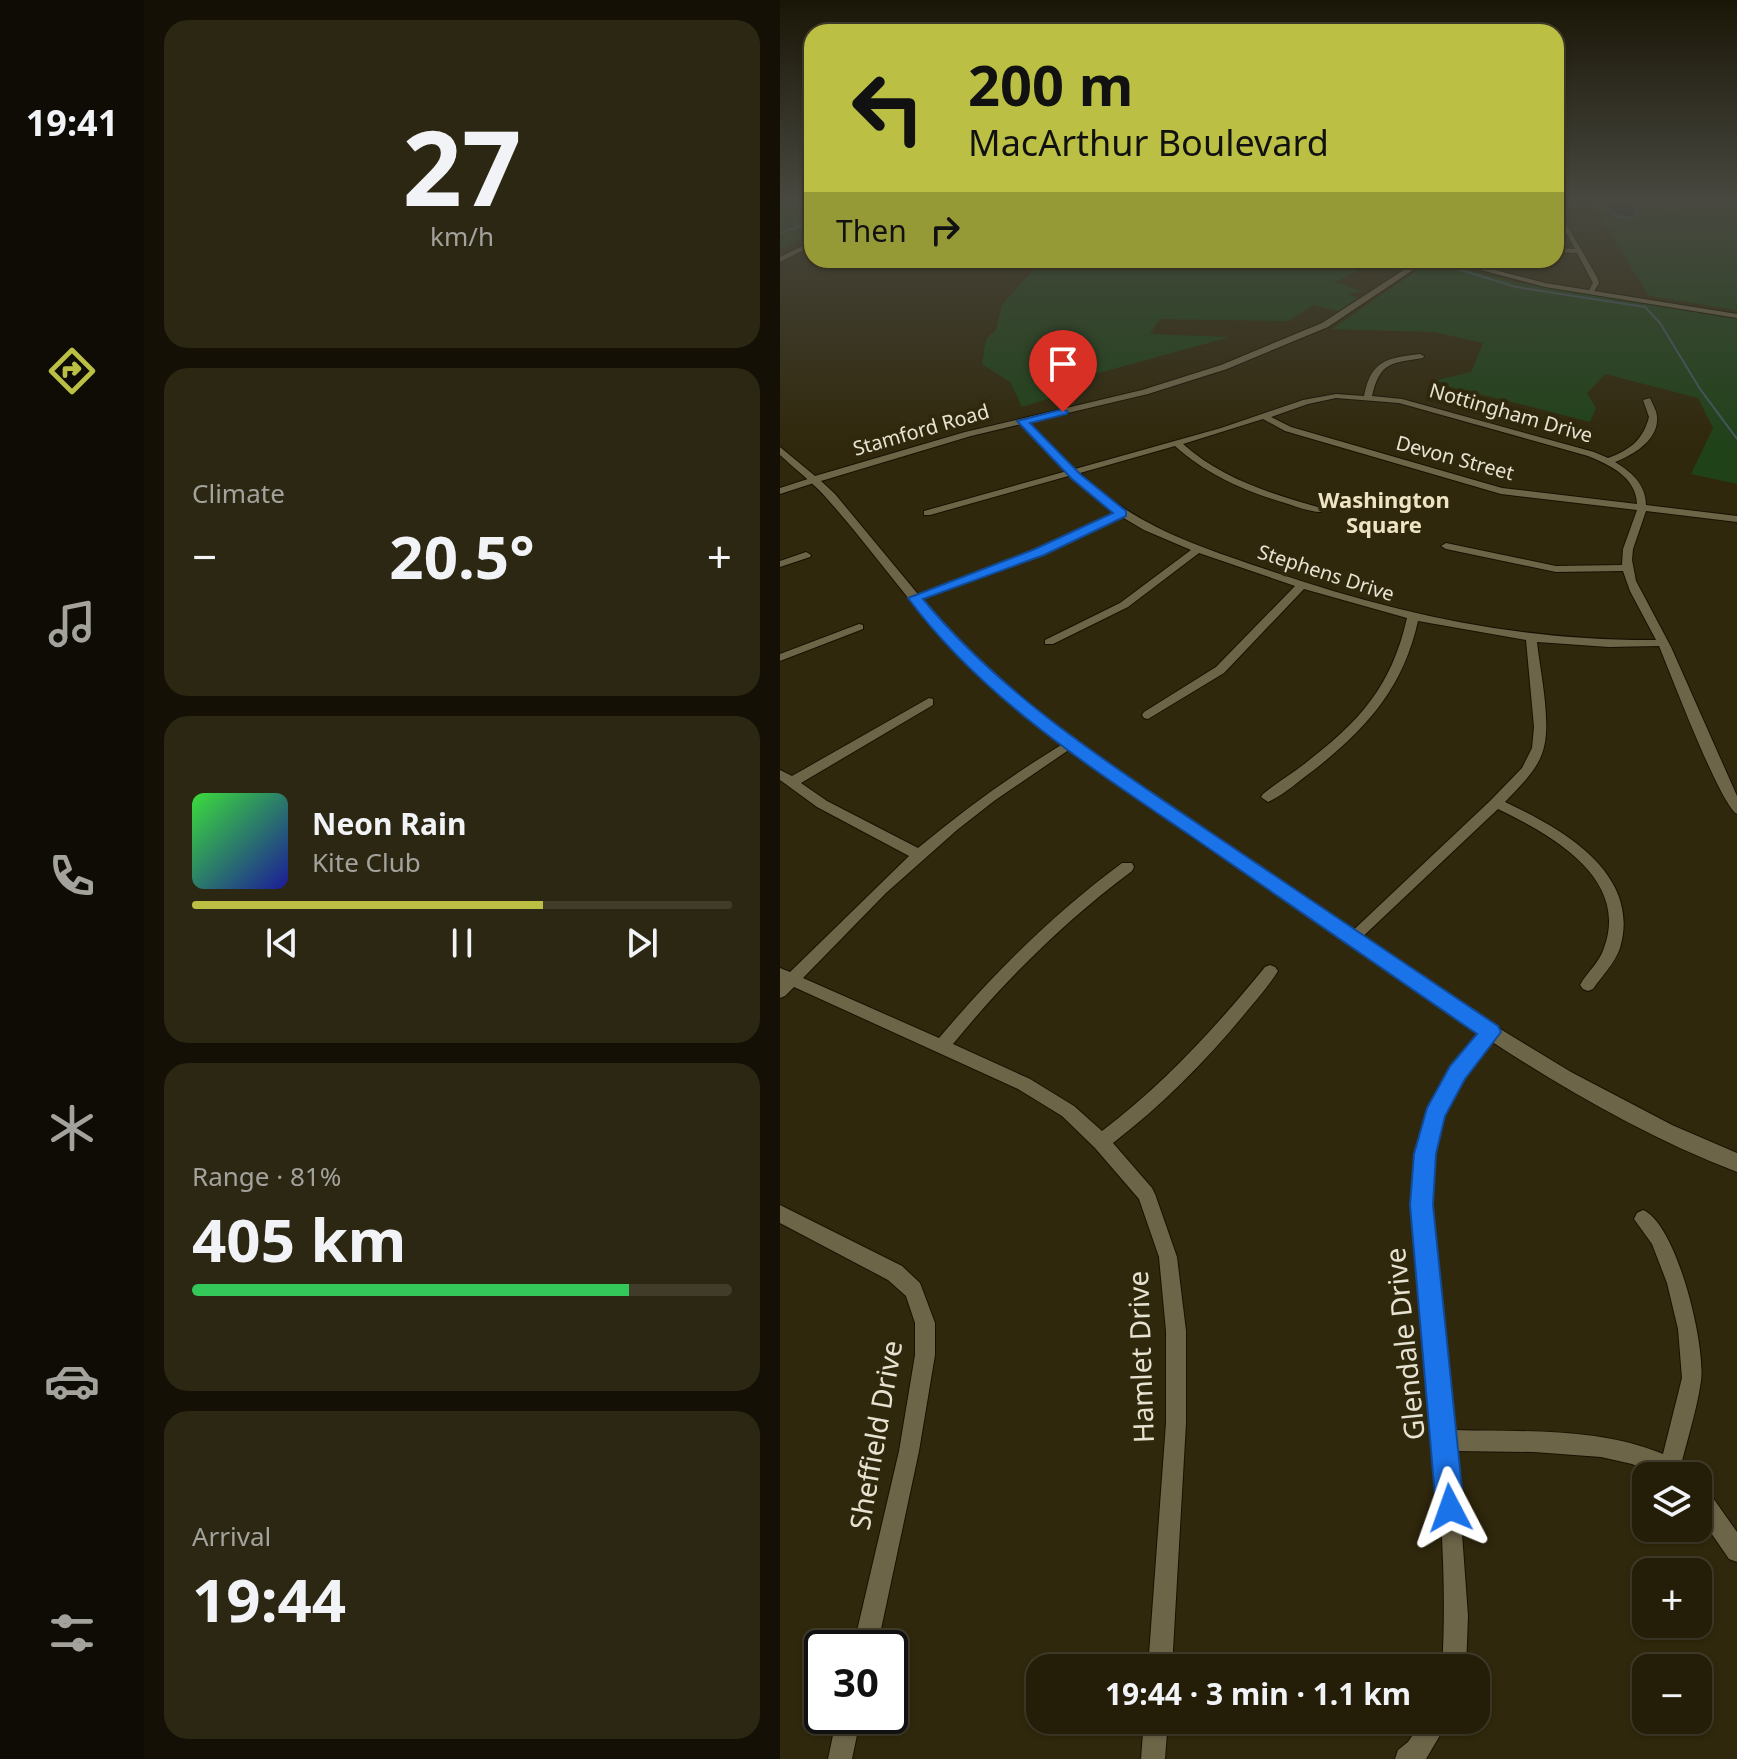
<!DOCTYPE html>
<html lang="en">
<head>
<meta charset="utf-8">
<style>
	:root { --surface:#241e09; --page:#2c2712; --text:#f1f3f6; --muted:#a3a29c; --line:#413c2a; --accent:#bbc044 }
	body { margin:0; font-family:"Noto Sans",sans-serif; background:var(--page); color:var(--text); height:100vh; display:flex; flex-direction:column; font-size:30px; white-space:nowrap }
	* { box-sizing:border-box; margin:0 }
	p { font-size:26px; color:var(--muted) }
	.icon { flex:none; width:44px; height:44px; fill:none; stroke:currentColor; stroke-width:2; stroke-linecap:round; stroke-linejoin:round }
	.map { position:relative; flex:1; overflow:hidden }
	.drawer { display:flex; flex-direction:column; gap:20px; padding:20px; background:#141005; width:636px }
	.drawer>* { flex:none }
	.hud { position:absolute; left:24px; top:24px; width:760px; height:244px; border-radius:24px; box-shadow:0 2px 6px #0004,0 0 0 2px var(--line); background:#bbc044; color:#111; overflow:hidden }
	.fabs { position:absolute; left:852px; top:1462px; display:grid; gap:16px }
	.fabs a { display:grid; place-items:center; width:80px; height:80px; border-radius:16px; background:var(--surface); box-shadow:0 2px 6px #0004,0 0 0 2px var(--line); font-size:40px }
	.speed { position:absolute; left:24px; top:1630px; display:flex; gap:16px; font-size:40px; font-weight:700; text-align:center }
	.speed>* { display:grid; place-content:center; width:104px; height:104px; border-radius:50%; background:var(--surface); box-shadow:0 2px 6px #0004,0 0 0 2px var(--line); line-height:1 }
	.speed .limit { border:4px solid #111; border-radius:12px; background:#fff; color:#111 }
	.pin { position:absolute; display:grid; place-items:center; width:68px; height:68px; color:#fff; margin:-82px -34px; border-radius:50% 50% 50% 0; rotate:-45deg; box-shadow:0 0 8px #0007 }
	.pin .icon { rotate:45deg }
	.me { position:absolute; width:88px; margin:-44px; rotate:356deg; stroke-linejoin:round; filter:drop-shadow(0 0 6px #0008) }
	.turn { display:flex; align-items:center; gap:28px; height:168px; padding:0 32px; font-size:36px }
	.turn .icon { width:104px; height:104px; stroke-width:2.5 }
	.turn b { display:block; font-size:56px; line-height:68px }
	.then { display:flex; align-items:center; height:76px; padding:0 32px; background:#0003; gap:16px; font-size:30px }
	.big { font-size:60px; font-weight:700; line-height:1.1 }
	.drawer .tile { flex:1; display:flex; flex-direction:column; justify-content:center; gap:12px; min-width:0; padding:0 28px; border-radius:24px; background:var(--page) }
	.drawer .dial { align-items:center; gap:0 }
	.dial b { font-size:104px; line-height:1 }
	.song { display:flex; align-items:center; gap:24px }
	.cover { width:96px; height:96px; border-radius:12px; background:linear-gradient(135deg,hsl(120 70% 55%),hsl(240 70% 35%)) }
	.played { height:8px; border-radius:4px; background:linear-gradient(90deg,var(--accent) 65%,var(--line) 65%) }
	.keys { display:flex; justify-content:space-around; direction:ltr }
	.heat { display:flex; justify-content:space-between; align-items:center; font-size:44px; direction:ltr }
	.charge { height:12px; border-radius:6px; background:linear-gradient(90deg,#34c759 81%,var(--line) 0) }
	.trip { position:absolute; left:246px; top:1654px; width:464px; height:80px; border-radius:24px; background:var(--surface); box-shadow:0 2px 6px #0004,0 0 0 2px var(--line); font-weight:700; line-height:80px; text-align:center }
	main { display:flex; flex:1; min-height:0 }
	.tabs { display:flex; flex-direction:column; width:144px; justify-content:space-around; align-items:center; background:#0e0c04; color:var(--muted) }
	.tabs .icon { width:56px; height:56px }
	.tabs .active { color:var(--accent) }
	.tabs b { font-size:36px; color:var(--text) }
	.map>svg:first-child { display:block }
</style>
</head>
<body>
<main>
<nav class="tabs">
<b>19:41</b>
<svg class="icon active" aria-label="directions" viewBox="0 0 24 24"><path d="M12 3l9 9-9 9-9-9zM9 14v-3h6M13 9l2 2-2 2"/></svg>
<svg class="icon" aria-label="music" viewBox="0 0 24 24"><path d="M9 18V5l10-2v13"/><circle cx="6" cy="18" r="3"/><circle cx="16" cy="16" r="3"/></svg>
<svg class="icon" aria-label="phone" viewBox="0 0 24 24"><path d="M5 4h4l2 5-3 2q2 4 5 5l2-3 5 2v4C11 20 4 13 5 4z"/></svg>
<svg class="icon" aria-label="climate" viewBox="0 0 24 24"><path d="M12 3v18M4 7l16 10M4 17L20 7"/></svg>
<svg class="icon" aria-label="car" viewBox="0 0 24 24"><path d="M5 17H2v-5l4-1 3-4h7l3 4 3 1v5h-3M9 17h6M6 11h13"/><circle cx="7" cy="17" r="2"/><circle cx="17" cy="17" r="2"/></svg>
<svg class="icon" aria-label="filters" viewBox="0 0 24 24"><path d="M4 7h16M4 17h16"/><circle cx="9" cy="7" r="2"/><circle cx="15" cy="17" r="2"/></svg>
</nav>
<section class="drawer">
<div class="tile dial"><b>27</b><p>km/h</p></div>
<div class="tile"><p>Climate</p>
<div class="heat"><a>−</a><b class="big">20.5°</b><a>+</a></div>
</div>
<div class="tile">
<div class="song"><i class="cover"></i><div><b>Neon Rain</b><p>Kite Club</p></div></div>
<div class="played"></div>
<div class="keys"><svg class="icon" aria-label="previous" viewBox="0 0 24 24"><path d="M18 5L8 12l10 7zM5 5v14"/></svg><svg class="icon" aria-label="pause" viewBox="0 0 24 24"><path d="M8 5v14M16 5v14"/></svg><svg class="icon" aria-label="next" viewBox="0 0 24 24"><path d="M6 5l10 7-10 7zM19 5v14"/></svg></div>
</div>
<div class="tile"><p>Range · 81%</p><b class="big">405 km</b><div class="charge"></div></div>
<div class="tile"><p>Arrival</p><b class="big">19:44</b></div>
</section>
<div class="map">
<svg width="957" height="1759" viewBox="0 0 957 1759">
	<rect width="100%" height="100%" fill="#30280c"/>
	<!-- green -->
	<g fill="#204219">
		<polygon points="0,199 32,199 32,235 0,249"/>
		<polygon points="809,199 957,199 957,310 869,296"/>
		<polygon points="252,260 633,260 594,262 555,282 581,291 569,295 578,298 559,311 533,305 508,321 380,319 370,334 450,337 304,377 293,377 286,393 242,407 230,382 202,364 206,339 216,330 222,305 253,270"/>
		<polygon points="652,260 733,282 957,319 957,484 911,474 933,428 918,398 825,374 807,393 816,408 810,422 728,401 709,420 706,419 724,400 649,382 691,372 703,343 654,332 552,329"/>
	</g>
	<!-- water -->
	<path fill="#001b30" stroke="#455761" stroke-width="2" d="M861 199H888L897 208 860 205 856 206 858 216C842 220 833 216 823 204L832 200 859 202Z"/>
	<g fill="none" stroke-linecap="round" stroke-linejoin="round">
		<!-- stream -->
		<g stroke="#455761" stroke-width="2">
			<polyline points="0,233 32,222"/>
			<polyline points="658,263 736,287 865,307 880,323 920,389 957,439"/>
		</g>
		<defs>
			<g id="minor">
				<polygon points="776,206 817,277 819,283 813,293 808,292 813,283 797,253 776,252 776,248 795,249 776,213"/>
				<path d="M640 354 644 356 643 358C611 363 600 362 592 396L622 399 814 452 828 458C850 450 863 440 869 417L863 400 870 398C872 403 877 411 877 417 879 440 853 455 835 462 852 472 866 485 866 505L957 516V522L866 511 853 549 852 560 856 581 891 647 957 796V814C940 805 890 672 879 646L829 647 757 642C760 670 771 720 764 747 759 769 740 786 725 802 781 828 862 873 840 948 835 963 822 976 813 989L808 991 803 989 800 985C807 972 820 962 824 948 850 878 770 834 718 809L577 942H567L565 938 711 800 742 768 752 748 754 727 746 640 638 621C623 688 587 728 534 770 520 780 504 795 488 802L481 797 483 794C496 783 510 775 523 765 579 722 611 688 627 618L524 589 444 673 368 719 364 718 362 715 364 712 436 667 515 586 419 553 348 607 273 644H265V640L340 603 411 550 364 530 342 517 263 554 138 600 134 601 129 598 255 550 335 513 292 475 150 515H144V511L287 471 240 423V419H246L295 469 441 428 523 400 556 394 584 396C591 360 607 358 640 354ZM556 398 619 403 808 456C830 465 856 477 857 504L722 488 511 427 491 417 528 404ZM483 419 505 431 721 494 857 510 843 549 842 565 776 566 666 543 661 546 666 549 776 572 843 571 850 591 876 640C740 641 616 614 488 570 417 546 354 526 300 473L395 446C427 475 465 491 505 503 517 507 530 512 541 512V508C492 494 442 479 403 444Z"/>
				<polygon points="34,477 39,480 37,482 0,494 0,488"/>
				<polygon points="26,552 31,555 30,557 0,567 0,561"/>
				<polygon points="79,624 83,625 83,629 0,661 0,654"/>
				<path d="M149 698 153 699V705L21 783 47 801 138 848C185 809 233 774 286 742L290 741 296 745 214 801 177 830 106 893 23 978 159 1038C214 973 273 914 342 863H352L354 867 352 871C285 921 226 979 173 1044L250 1079 294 1106 322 1131C384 1084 436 1027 485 967L490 965 495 967 498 971C488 987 475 1001 463 1016 424 1063 381 1106 333 1143L372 1188 375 1194 397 1257 406 1331V1423L392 1668H368L386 1423V1331L379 1257 359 1199 315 1148 282 1116 238 1089 14 987 5 996 0 998V968L10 972 129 856 37 807 0 780V770L12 776Z"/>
				<path d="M711 1025 717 1027 719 1032 683 1077 662 1116 654 1154 650 1205 674 1430C744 1432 817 1427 883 1454L902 1378 898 1329 887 1283 872 1244 854 1219 857 1213 863 1210C897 1224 926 1346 921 1381 917 1409 908 1437 901 1465L906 1469 910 1476H880L852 1464 821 1457 754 1452 676 1451 688 1616 686 1668H662C669 1559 655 1449 645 1341 638 1266 623 1190 645 1117 655 1083 682 1054 705 1027Z"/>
				<polygon points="0,1205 122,1266 140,1283 155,1323 155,1355 139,1451 97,1648 73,1648 119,1451 135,1355 135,1323 126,1296 108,1280 0,1223"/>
				<polygon points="918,1485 926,1488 957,1532 957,1562 949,1559 918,1514"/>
				<polygon points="57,1716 81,1716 72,1759 48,1759"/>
				<polygon points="364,1720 388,1720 385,1759 361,1759"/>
				<polygon points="643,1720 669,1720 646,1759 615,1759 618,1750 628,1742"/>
			</g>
			<g id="tertiary">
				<polygon points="32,241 32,246 0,262 0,257"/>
				<path d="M639 260H648L548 327 447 369 368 394 191 436 41 481 55 494 166 628 208 668 295 742 717 1027 791 1072 892 1125 957 1153V1172C798 1111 661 1007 521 911 412 836 298 764 199 675 142 623 100 558 49 501 35 484 16 470 0 455V447L35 476 185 432 362 390 441 365 542 323Z"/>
				<polygon points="663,260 676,260 765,283 957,314 957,318 765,287"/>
			</g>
		</defs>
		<!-- minor casing -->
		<use href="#minor" stroke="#181100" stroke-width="2"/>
		<!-- tertiary casing -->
		<use href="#tertiary" stroke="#181100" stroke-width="2"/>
		<!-- minor -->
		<use href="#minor" fill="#6d6548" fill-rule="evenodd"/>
		<!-- tertiary -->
		<use href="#tertiary" fill="#6d6548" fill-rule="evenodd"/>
	</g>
	<!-- sky -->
	<linearGradient id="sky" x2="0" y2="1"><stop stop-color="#1a1607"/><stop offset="0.45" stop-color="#484840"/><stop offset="1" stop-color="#484840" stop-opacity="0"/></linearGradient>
	<rect width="957" height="445" fill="url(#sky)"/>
	<!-- route -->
	<path fill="#1a73e8" stroke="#114b97" stroke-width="2" d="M283 409 288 412 287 414 250 423 300 474 346 511V516L264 555 143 599C222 695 328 763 430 832 526 897 622 961 718 1026L721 1032 685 1079 665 1116 656 1154 653 1205 684 1508 680 1518 670 1522 660 1518 656 1508 630 1205 634 1154 647 1108 670 1066 697 1034C601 968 506 902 411 836 310 767 201 697 128 598L255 549 333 513 292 479 237 421Z"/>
	<g text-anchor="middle" stroke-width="8" stroke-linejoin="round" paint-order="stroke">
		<!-- far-street labels -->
		<g font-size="20" fill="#e7e3d2" stroke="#30280c">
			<text transform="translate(731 413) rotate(16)" y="7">Nottingham Drive</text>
			<text transform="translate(141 430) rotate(-16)" y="7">Stamford Road</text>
			<text transform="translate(675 458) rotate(15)" y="7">Devon Street</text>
			<text transform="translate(546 573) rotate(18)" y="7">Stephens Drive</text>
		</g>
		<!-- far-neighbourhood labels -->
		<g font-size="22" font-weight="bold" fill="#eee4c3" stroke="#30280c">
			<text x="604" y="508">Washington<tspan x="604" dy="25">Square</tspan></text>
		</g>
		<!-- near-street labels -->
		<g font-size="28" fill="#e7e3d2" stroke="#30280c">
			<text transform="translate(625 1344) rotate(-96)" y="10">Glendale Drive</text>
			<text transform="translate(361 1357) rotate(-92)" y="10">Hamlet Drive</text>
			<text transform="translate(96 1435) rotate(-80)" y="10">Sheffield Drive</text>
		</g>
	</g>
</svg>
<div class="fabs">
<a><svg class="icon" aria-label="layers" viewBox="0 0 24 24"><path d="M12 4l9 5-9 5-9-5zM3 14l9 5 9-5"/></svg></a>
<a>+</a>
<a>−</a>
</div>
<div class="speed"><div class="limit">30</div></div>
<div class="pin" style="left:283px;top:412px;background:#d93025"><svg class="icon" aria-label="arrive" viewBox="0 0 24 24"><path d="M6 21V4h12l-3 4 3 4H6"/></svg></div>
<svg class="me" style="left:670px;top:1508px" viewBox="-20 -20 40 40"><path d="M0-17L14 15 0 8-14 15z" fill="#1a73e8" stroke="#fff" stroke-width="4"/></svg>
<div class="trip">19:44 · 3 min · 1.1 km</div>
<div class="hud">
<div class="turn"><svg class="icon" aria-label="left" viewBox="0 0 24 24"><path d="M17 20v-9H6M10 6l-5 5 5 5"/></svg><div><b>200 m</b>MacArthur Boulevard</div></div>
<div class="then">Then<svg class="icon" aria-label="right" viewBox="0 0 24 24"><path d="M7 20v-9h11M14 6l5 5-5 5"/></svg></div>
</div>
</div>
</main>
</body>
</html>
